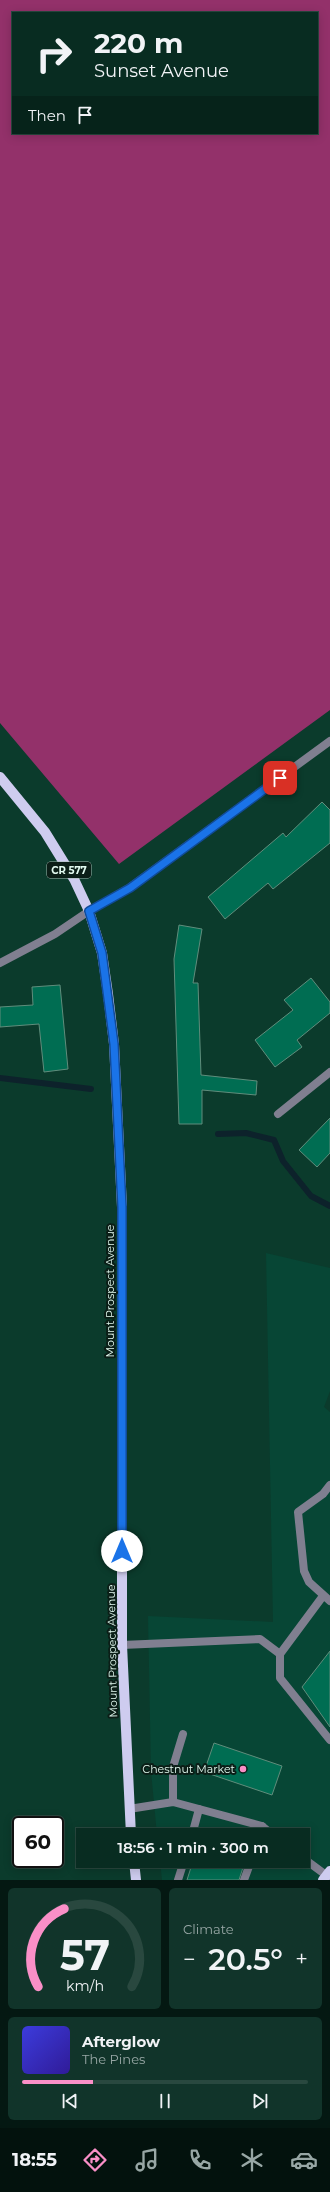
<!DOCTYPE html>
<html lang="en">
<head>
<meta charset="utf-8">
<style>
	:root { --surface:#082c21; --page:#11342a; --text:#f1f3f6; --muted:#98a7a5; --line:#29483f; --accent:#fa8fc7 }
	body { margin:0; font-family:Montserrat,sans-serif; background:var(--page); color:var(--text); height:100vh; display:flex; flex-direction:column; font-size:15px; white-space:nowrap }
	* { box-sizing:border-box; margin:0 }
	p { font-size:13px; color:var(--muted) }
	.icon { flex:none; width:22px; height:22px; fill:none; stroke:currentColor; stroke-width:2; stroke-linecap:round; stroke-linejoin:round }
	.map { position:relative; height:1880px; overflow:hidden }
	.side { display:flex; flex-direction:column; gap:8px; padding:8px; background:#041812; flex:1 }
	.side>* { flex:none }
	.hud { position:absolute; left:12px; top:12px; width:306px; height:122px; border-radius:0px; box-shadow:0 2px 10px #0003,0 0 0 1px var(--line); background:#082c21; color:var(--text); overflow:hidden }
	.speed { position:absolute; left:12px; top:1816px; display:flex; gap:8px; font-size:20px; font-weight:700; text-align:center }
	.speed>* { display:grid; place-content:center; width:52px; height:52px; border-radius:50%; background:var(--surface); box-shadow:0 2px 10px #0003,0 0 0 1px var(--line); line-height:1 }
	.speed .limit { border:2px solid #111; border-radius:6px; background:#fff; color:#111 }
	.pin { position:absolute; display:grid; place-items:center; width:34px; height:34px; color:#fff; margin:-17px; border-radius:8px; box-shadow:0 2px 6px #0006 }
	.me { position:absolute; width:44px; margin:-22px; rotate:0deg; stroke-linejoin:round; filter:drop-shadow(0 0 3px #0008) }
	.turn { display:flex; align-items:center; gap:14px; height:84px; padding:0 16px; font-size:18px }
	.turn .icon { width:52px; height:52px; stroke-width:2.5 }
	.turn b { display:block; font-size:28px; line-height:34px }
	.then { display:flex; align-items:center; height:38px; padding:0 16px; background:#0003; gap:8px; font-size:15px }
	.big { font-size:30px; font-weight:600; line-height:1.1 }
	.side .tile { flex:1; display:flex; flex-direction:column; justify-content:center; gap:6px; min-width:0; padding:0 14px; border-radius:6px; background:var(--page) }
	.side .dial { align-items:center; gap:0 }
	.dial svg { height:104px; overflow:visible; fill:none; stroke:var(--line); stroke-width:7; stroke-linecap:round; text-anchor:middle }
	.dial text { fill:var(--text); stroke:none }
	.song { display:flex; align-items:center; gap:12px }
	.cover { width:48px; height:48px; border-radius:6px; background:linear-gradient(135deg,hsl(240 70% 55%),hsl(250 70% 35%)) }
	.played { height:4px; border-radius:2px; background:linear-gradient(90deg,var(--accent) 25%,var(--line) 25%) }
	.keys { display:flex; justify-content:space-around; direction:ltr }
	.heat { display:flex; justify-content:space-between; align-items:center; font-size:22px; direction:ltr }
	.side .tiles { flex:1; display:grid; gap:8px; grid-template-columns:1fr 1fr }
	.tile:last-child { grid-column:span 2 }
	.trip { position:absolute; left:76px; top:1828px; width:234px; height:40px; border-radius:0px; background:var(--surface); box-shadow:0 2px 10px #0003,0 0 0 1px var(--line); font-weight:600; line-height:40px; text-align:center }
	.tabs { display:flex; height:64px; justify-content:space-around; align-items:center; background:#03120d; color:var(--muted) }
	.tabs .icon { width:28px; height:28px }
	.tabs .on { color:var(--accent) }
	.tabs b { font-size:18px; color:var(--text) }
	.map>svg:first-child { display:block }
</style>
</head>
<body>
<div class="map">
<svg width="330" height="1880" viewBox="0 0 330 1880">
	<rect width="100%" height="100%" fill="#0b3b2c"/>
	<!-- built -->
	<polygon fill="#074635" points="266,1253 330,1268 330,1391 324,1407 330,1412 330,1880 162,1880 160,1861 303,1861 303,1835 157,1835 151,1771 148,1616 273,1622"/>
	<!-- green -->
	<path fill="#93316a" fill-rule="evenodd" d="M0 0H330V710L119 864 0 723ZM13 13H317V133H13Z"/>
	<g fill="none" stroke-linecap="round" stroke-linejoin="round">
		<!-- stream -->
		<g stroke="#0d222b" stroke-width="6">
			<polyline points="0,1078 91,1089"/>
			<polyline points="218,1134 246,1133 274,1140 283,1161 311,1196 330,1206"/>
		</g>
	</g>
	<!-- building -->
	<g fill="#006d52" stroke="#608d7c">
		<polygon points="322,802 330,810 330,843 273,889 268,883 225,919 208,897 283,833 286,837"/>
		<polygon points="179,925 202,929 193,983 198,983 201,1075 257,1081 256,1095 202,1090 202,1124 179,1124 174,959"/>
		<polygon points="311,978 330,1002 330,1013 297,1040 302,1047 275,1067 255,1040 293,1010 284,1000"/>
		<polygon points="60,985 68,1069 44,1072 39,1024 0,1027 0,1007 33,1005 32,987"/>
		<polygon points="330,1118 330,1153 317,1167 299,1150"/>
		<polygon points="330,1651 330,1727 302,1687"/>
		<polygon points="214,1743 282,1766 272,1795 204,1772"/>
		<polygon points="203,1830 218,1835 202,1835"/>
		<polygon points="193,1861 245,1861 239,1880 187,1880"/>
	</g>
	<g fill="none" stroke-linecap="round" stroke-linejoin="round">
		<!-- service -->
		<g stroke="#807f90" stroke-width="8">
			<polyline points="330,1485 323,1494 298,1512 304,1571 309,1582 330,1601"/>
			<polyline points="122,1645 260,1639 280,1654 280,1678 330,1740"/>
			<polyline points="280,1654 323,1596"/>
			<polyline points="173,1802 173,1767 183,1734"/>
			<polyline points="129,1809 173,1802 262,1826 273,1835"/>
			<polyline points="192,1835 199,1809"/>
			<polyline points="259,1835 262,1826"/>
			<polyline points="303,1858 330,1878"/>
			<polyline points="178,1880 184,1861"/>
			<polyline points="244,1880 251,1861"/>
		</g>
		<!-- minor -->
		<g stroke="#807f90" stroke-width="8">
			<polyline points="0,963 55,934 89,911 129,888 330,741"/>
			<polyline points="278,1114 330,1072"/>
		</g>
		<!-- primary -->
		<g stroke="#ceccef" stroke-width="10">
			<polyline points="0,777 45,832 74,879 89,911 102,953 108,994 114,1044 122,1207 122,1645 131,1835"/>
			<polyline points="134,1861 136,1880"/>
			<polyline points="323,1880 330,1871"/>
		</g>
	</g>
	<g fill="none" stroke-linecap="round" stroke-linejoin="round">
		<defs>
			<polyline id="route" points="122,1551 122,1207 114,1044 102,953 89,911 130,888 280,778"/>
		</defs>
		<!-- route casing -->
		<use href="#route" stroke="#114b97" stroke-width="10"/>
		<!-- route -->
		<use href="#route" stroke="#1a73e8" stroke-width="7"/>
	</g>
	<!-- markers -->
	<circle fill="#fa8fc7" stroke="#0b1e17" stroke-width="1.5" cx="243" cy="1769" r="4"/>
	<g text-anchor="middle" stroke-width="4" stroke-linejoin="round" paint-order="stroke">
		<!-- shield labels -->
		<rect fill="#0b1e17" stroke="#a2b8af" stroke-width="1" x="47" y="862" width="44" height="16" rx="3"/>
		<g font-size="10" font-weight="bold" fill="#e2faf0">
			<text x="69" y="874">CR 577</text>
		</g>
		<!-- street labels -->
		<g font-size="11" fill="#e2faf0" stroke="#0b1e17">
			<text transform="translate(110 1291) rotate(-90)" y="4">Mount Prospect Avenue</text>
			<text transform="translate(112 1651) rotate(-91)" y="4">Mount Prospect Avenue</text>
		</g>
		<!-- poi labels -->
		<g font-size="11" fill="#e2faf0" stroke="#0b1e17" text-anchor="end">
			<text x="235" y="1773">Chestnut Market</text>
		</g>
	</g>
</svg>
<div class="speed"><div class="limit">60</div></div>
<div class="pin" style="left:280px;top:778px;background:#d93025"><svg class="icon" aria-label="arrive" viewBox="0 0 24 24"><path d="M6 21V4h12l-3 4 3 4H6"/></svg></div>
<svg class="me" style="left:122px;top:1551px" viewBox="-20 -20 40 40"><circle r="19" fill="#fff"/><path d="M0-13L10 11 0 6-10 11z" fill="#1a73e8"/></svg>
<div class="trip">18:56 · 1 min · 300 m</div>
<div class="hud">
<div class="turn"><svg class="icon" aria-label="right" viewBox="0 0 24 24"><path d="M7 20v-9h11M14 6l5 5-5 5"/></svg><div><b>220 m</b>Sunset Avenue</div></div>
<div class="then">Then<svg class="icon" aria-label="arrive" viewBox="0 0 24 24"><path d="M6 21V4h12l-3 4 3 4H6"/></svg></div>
</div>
</div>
<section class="side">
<div class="tiles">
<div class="tile dial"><svg viewBox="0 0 100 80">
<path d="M14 69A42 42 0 1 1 86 69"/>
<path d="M14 69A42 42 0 0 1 34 9" stroke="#fa8fc7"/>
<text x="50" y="56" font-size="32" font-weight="700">57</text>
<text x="50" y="72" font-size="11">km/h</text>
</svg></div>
<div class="tile"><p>Climate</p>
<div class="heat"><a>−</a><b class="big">20.5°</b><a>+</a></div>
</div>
<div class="tile">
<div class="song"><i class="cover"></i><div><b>Afterglow</b><p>The Pines</p></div></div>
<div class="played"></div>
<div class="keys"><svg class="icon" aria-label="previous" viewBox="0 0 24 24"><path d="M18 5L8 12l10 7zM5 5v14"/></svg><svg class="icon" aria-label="pause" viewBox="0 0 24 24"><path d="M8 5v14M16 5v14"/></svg><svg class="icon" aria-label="next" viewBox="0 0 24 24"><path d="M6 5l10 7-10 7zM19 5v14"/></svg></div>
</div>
</div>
</section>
<nav class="tabs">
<b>18:55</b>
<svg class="icon on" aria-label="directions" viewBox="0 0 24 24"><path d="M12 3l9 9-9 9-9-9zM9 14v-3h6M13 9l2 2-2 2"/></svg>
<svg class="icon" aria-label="music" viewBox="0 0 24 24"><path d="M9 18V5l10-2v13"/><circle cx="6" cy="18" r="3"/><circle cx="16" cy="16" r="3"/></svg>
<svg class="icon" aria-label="phone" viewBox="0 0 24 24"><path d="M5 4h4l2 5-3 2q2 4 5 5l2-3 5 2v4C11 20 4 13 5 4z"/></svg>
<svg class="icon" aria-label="climate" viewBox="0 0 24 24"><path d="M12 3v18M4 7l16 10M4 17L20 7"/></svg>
<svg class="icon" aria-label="car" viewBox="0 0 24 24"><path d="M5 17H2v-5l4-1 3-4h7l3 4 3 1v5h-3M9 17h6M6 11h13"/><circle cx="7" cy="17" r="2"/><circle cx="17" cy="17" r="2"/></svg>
</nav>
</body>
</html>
